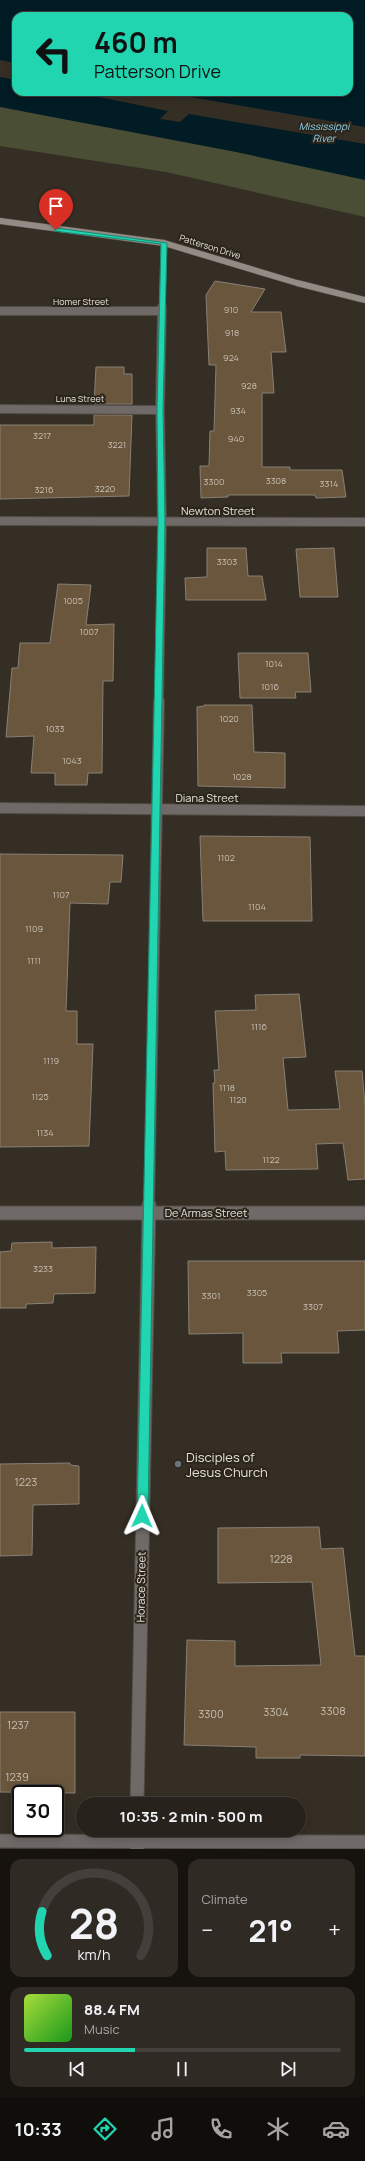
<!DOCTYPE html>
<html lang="en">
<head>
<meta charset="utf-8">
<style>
	:root { --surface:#28221c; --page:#302a25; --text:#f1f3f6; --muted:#a5a4a3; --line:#443f3b; --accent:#20d5b0 }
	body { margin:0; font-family:Manrope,sans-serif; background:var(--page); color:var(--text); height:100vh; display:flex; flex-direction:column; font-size:15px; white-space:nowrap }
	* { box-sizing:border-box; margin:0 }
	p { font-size:13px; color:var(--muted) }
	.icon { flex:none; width:22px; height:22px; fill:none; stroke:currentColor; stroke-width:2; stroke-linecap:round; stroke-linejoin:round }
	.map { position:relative; height:1849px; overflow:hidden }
	.details { display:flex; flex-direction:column; gap:10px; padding:10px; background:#16130f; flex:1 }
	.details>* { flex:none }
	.guide { position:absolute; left:12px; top:12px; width:341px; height:84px; border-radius:12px; box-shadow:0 2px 10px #0003,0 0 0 1px var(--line); background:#20d5b0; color:#111; overflow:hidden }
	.speed { position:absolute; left:12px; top:1785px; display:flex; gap:8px; font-size:20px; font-weight:700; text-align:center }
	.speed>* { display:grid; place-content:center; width:52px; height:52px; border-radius:50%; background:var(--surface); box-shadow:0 2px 10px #0003,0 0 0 1px var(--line); line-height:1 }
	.speed .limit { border:2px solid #111; border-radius:6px; background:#fff; color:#111 }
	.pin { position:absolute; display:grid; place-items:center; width:34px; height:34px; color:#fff; margin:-41px -17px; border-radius:50% 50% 50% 0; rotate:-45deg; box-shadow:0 0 4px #0007 }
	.pin .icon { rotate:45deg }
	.me { position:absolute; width:44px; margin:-22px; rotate:1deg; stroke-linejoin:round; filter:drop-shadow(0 0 3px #0008) }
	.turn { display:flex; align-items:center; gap:14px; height:84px; padding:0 16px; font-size:18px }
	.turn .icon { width:52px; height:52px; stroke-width:2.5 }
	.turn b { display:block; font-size:28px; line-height:34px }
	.big { font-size:30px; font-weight:700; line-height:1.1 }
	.details .tile { flex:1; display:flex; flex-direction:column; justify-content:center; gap:6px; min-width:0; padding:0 14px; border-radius:12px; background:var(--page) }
	.details .dial { align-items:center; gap:0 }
	.dial svg { height:104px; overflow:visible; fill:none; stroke:var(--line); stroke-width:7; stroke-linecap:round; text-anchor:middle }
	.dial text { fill:var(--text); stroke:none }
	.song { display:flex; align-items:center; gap:12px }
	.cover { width:48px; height:48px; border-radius:6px; background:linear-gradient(135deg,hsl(80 70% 55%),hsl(120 70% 35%)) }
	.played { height:4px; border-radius:2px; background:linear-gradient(90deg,var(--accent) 35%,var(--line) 35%) }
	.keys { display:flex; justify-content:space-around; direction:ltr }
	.heat { display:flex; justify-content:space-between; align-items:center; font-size:22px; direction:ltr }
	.details .tiles { flex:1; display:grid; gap:10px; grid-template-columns:1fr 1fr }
	.tile:last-child { grid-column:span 2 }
	.trip { position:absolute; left:76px; top:1797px; width:230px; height:40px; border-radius:20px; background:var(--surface); box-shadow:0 2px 10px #0003,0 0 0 1px var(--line); font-weight:700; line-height:40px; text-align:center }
	.dock { display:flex; height:64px; justify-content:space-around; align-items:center; background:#100e0b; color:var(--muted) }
	.dock .icon { width:28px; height:28px }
	.dock .current { color:var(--accent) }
	.dock b { font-size:18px; color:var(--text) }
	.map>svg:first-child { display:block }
</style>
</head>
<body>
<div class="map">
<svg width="365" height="1849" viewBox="0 0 365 1849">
	<rect width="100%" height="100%" fill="#352e25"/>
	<!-- green -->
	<polygon fill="#4a4e35" points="0,100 365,177 365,217 166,172 0,146"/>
	<!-- water -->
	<path fill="#011c25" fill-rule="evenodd" d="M0 0H365V180L236 152 0 107ZM16 16H349V92H16Z"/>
	<!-- pier -->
	<g fill="#352e25">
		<polygon points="0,60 16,63 16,80 0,77"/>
		<polygon points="74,92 161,92 365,127 365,144 189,114 180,122 160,119 168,111"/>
	</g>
	<!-- building -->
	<g fill="#6a563c" stroke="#888075">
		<polygon points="215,281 265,289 251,312 281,312 286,352 271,352 274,393 262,393 262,467 290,467 290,470 342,470 346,497 316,498 315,495 228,495 228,497 201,498 200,466 209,466 210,431 214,431 216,365 209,365 206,295"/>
		<polygon points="96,367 124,367 124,374 132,374 132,404 94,404"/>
		<polygon points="94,415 132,415 129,496 0,499 0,425 94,425"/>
		<polygon points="207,548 246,548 248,576 262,576 266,600 186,600 185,578 207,577"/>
		<polygon points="334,548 338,597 300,597 296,549"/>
		<polygon points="58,584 91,585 86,625 114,624 113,681 103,681 102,773 88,773 87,785 55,785 55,773 31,773 34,736 6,737 12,668 18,668 20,643 50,643"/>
		<polygon points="238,653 308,653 311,692 295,692 296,698 240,698"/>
		<polygon points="204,705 252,705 254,752 285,753 285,788 198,786 197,707 204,706"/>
		<polygon points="200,836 310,837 312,921 203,921"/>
		<polygon points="0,854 123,855 121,882 110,882 108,904 70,903 66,1011 77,1011 77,1044 93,1044 89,1146 0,1147"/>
		<polygon points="299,994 306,1057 283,1058 288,1110 340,1109 335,1071 362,1071 365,1105 365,1179 348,1180 343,1143 316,1144 318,1169 226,1170 225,1151 215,1152 213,1083 215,1083 214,1070 219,1070 215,1011 256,1010 255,995"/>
		<polygon points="52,1242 52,1248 96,1247 95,1293 54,1294 53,1303 26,1304 26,1308 0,1308 0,1252 11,1251 12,1243"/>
		<polygon points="188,1261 365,1261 365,1330 337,1331 339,1353 281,1353 282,1363 243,1363 243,1333 189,1334"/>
		<polygon points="70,1463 70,1465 79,1466 79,1504 33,1505 32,1555 0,1556 0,1464"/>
		<polygon points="319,1527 321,1549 343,1548 355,1656 365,1656 365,1756 300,1755 300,1758 256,1758 256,1747 184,1745 187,1640 235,1641 235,1666 321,1665 312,1582 218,1583 218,1528"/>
		<polygon points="0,1712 75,1712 75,1793 0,1792"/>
	</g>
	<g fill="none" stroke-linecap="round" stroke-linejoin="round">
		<defs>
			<polyline id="street-far3" points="162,308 164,243"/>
			<g id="street-far2">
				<polyline points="0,311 162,311"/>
				<polyline points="0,409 160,410"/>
				<polyline points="0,521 365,522"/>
				<polyline points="159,702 162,523 160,410 162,307"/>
			</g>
			<g id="street-far1">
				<polyline points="0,808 365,811"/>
				<polyline points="149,1206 159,701"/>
			</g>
			<g id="street">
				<polyline points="0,1213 365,1213"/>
				<polyline points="137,1804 149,1205"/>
				<polyline points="137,1830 137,1849"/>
				<polyline points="0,1841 365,1842"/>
			</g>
			<polyline id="secondary" points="0,221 164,243 297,283 365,300"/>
		</defs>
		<!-- street-far3 casing -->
		<use href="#street-far3" stroke="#514b42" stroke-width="7"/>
		<!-- street-far2 casing -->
		<use href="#street-far2" stroke="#514b42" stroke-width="10"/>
		<!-- street-far1 casing -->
		<use href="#street-far1" stroke="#514b42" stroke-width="12"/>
		<!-- street casing -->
		<use href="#street" stroke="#514b42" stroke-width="15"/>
		<!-- secondary casing -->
		<use href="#secondary" stroke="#514b42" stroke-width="7"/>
		<!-- street-far3 -->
		<use href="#street-far3" stroke="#6f6a67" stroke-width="6"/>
		<!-- street-far2 -->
		<use href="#street-far2" stroke="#6f6a67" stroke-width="8"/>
		<!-- street-far1 -->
		<use href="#street-far1" stroke="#6f6a67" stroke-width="10"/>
		<!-- street -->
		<use href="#street" stroke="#6f6a67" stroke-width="13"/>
		<!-- secondary -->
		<use href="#secondary" stroke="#938b85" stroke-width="6"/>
	</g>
	<!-- route -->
	<polygon fill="#20d5b0" stroke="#158a72" points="56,228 167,243 163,410 165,522 148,1516 147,1520 138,1520 137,1516 158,522 157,410 161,244 54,231"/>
	<!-- markers -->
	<circle fill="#6b7280" stroke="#2b251b" stroke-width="1.5" cx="178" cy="1464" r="4"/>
	<g text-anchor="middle" stroke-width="4" stroke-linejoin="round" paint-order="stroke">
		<!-- far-street labels -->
		<g font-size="9" fill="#e6e2dc" stroke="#2b251b">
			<text transform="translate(210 247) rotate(17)" y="3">Patterson Drive</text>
			<text x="81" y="305">Homer Street</text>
			<text x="80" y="402">Luna Street</text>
		</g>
		<!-- number labels -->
		<g font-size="9" fill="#c7bfb4">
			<text x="231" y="313">910</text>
			<text x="232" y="336">918</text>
			<text x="231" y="361">924</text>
			<text x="249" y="389">928</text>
			<text x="238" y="414">934</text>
			<text x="42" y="439">3217</text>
			<text x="236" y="442">940</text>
			<text x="117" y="448">3221</text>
			<text x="276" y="484">3308</text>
			<text x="214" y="485">3300</text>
			<text x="329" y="487">3314</text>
			<text x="105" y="492">3220</text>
			<text x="44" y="493">3216</text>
			<text x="227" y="565">3303</text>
			<text x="73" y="604">1005</text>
			<text x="89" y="635">1007</text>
			<text x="274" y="667">1014</text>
			<text x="270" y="690">1016</text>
			<text x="229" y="722">1020</text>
			<text x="55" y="732">1033</text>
			<text x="72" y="764">1043</text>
			<text x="242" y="780">1028</text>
			<text x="226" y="861">1102</text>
			<text x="61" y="898">1107</text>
			<text x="257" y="910">1104</text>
			<text x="34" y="932">1109</text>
			<text x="34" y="964">1111</text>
			<text x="259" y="1030">1116</text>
			<text x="51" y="1064">1119</text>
			<text x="227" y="1091">1118</text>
			<text x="40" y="1100">1125</text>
			<text x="238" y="1103">1120</text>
			<text x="45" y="1136">1134</text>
			<text x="271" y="1163">1122</text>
			<text x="43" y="1272">3233</text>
			<text x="257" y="1296">3305</text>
			<text x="211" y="1299">3301</text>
			<text x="313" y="1310">3307</text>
		</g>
		<!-- far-water labels -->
		<g font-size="10" font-style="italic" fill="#90d5ee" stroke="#2b251b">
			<text x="324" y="130">Mississippi<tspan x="324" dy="12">River</tspan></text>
		</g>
		<!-- street labels -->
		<g font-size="11" fill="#e6e2dc" stroke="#2b251b">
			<text x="218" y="515">Newton Street</text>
			<text x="207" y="802">Diana Street</text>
			<text x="206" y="1217">De Armas Street</text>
			<text transform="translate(141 1587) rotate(-89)" y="4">Horace Street</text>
		</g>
		<!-- near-number labels -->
		<g font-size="11" fill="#c7bfb4">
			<text x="26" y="1486">1223</text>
			<text x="281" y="1563">1228</text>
			<text x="333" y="1715">3308</text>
			<text x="276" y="1716">3304</text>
			<text x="211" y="1718">3300</text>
			<text x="18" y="1729">1237</text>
			<text x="17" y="1781">1239</text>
		</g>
		<!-- near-poi labels -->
		<g font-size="13" fill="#e6e2dc" stroke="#2b251b" text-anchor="start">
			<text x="186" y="1462">Disciples of<tspan x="186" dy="15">Jesus Church</tspan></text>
		</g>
	</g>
</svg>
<div class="speed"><div class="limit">30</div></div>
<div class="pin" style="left:56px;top:230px;background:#d93025"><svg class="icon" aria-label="arrive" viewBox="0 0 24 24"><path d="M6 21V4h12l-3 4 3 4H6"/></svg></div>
<svg class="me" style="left:142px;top:1516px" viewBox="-20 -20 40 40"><path d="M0-17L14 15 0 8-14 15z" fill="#20d5b0" stroke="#fff" stroke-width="4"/></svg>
<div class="trip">10:35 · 2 min · 500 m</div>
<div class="guide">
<div class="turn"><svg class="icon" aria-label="left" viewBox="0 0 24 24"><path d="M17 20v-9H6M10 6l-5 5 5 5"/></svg><div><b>460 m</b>Patterson Drive</div></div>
</div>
</div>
<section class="details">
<div class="tiles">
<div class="tile dial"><svg viewBox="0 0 100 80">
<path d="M14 69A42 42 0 1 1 86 69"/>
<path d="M14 69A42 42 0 0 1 10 35" stroke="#20d5b0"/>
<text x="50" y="56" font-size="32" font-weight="700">28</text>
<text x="50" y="72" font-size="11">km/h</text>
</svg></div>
<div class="tile"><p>Climate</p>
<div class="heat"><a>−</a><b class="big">21°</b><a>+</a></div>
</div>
<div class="tile">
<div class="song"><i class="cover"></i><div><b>88.4 FM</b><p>Music</p></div></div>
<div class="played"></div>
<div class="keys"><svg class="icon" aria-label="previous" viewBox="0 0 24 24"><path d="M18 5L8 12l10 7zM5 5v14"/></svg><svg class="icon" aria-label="pause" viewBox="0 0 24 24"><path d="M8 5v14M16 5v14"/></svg><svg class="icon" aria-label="next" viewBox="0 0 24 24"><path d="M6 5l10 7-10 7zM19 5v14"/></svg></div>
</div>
</div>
</section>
<nav class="dock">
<b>10:33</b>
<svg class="icon current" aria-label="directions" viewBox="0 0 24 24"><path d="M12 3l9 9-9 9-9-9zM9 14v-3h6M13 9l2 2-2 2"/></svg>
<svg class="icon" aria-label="music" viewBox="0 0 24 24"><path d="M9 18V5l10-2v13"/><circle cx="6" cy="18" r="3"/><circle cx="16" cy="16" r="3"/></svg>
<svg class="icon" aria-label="phone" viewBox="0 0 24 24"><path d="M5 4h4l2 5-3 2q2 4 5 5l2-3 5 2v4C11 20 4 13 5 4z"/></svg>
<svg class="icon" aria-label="climate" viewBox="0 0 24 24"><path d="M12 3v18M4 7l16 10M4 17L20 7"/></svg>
<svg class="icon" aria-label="car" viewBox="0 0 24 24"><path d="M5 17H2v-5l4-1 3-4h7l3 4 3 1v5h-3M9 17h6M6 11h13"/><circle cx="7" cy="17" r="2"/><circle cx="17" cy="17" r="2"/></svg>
</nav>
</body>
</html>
